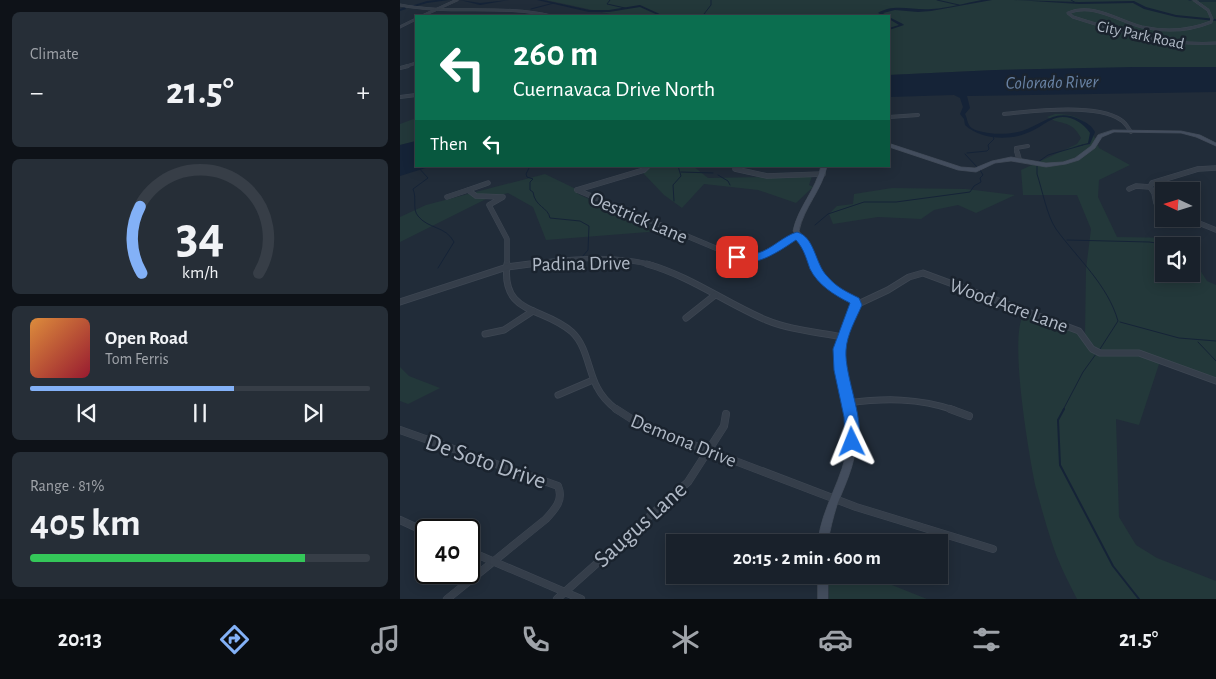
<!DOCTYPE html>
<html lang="en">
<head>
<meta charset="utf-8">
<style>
	:root { --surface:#19212b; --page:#262e37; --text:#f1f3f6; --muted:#9fa3a9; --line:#373e47; --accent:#83b1f7 }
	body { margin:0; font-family:"Alegreya Sans",sans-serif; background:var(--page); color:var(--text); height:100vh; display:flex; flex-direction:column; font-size:19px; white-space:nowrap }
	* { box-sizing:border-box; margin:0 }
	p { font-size:16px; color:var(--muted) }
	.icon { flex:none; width:28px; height:28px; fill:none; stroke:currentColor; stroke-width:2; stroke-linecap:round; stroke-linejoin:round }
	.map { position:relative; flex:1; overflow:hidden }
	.sheet { display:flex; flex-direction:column; gap:12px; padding:12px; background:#0e1218; width:400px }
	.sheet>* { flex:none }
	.guide { position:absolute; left:15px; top:15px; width:475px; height:152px; border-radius:0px; box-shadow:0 2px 12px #0003,0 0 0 1px var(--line); background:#0b6e4f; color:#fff; overflow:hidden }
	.needle { width:32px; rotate:274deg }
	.controls { position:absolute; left:755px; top:182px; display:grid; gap:10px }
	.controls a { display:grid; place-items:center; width:45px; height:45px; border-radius:0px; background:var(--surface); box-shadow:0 2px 12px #0003,0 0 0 1px var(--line); font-size:25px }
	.speed { position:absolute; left:15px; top:519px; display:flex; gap:10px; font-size:25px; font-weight:700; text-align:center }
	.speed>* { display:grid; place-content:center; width:65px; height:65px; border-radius:50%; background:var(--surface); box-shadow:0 2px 12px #0003,0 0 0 1px var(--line); line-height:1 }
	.speed .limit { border:2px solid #111; border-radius:8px; background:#fff; color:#111 }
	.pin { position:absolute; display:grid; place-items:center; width:42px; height:42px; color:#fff; margin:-21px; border-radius:10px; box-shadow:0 2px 8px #0006 }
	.me { position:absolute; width:55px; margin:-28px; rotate:358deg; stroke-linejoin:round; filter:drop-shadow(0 0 4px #0008) }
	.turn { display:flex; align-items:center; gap:18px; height:105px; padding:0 15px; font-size:22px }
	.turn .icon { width:65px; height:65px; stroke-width:2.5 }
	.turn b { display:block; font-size:35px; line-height:42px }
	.then { display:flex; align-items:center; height:48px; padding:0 15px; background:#0003; gap:10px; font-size:19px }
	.big { font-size:38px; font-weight:600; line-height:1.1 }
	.sheet .tile { flex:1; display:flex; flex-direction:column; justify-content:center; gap:8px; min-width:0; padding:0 18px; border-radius:8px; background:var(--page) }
	.sheet .dial { align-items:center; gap:0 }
	.dial svg { height:130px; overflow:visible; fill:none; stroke:var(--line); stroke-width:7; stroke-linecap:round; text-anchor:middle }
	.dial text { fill:var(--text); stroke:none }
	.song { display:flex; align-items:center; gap:15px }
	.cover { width:60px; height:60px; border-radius:8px; background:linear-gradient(135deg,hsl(30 70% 55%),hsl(350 70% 35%)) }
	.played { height:5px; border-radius:2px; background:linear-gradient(90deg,var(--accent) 60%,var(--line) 60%) }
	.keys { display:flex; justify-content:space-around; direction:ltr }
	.heat { display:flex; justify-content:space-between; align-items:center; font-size:28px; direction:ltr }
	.charge { height:8px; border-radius:4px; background:linear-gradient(90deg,#34c759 81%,var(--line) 0) }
	.trip { position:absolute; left:266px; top:534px; width:282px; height:50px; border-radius:0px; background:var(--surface); box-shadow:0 2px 12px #0003,0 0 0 1px var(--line); font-weight:600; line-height:50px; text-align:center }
	.tabs { display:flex; height:80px; justify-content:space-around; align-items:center; background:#0a0d11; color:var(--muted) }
	.tabs .icon { width:35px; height:35px }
	.tabs .active { color:var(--accent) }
	.tabs b { font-size:22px; color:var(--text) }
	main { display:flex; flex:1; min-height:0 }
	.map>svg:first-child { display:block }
</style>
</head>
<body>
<main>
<section class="sheet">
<div class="tile"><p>Climate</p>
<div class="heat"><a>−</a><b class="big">21.5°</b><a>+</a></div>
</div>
<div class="tile dial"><svg viewBox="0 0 100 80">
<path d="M14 69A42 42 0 1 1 86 69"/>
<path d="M14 69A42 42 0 0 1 13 28" stroke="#83b1f7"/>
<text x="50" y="56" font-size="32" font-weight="700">34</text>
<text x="50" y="72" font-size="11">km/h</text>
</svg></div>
<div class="tile">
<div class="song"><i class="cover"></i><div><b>Open Road</b><p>Tom Ferris</p></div></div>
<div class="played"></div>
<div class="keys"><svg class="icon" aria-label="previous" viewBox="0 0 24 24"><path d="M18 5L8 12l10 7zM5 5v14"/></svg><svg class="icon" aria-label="pause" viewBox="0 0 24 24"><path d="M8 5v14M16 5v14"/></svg><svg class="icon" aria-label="next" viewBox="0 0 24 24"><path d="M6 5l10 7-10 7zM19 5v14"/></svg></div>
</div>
<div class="tile"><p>Range · 81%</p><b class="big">405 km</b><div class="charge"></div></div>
</section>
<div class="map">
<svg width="816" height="599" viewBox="0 0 816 599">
	<rect width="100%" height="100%" fill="#212c39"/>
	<!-- green -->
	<g fill="#23383a">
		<polygon points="146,0 816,0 816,67 596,70 489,75 489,16 220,16"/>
		<path d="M655 114C683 114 690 124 699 148L730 165 699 180 698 197 717 237 780 238 785 246H764V274H791V256L807 281 816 285V378L761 358 739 425 716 419 719 517 736 545 757 558 816 581V599H677C668 581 658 562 652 543 646 525 641 507 636 488 630 461 607 330 625 313L679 334H685L686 269 691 229 677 195H623L621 170 677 144 681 138C671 119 662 126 647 117Z"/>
		<polygon points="16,118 16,141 0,145 0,124"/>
		<polygon points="251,166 293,166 308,178 412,176 409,185 413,187 396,203 358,190 304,184 282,208 264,195 243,173"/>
		<polygon points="145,174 176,189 174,191 180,195 261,231 146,240 133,207 108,193 86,199 0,242 0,217 26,205"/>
		<polygon points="492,188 566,189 615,195 576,213 558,205 534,210 521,219 478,217 433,224 429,214 437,206 453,204 454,194"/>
		<polygon points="0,367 9,376 40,388 8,404 0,401"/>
		<polygon points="428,575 467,575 527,599 429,599"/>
	</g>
	<!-- water -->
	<g fill="#152337">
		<path d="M732 67H816V92L567 96 570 108 565 114C567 118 567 121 569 125 571 129 578 131 583 132 595 135 610 134 622 131 644 124 655 107 681 120 687 123 692 126 695 132L690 144 673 147 688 143 690 133C682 121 666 112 651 120 643 124 636 130 627 133 609 141 579 139 565 125L564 119 560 114 563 107 560 98 554 95 489 97V75L596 70Z"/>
		<polygon points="16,141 16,166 32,166 0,176 0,145"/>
	</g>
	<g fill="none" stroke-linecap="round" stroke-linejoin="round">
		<!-- stream-far1 -->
		<g stroke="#152337" stroke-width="1">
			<polyline points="210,0 207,4 225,8"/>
			<polyline points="311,0 311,5 304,14 313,16"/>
			<polyline points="537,0 559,5"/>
			<polyline points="671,0 676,3"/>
			<polyline points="789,0 791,0"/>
			<polyline points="799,1 816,1"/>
			<polyline points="131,9 154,3"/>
			<polyline points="567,153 587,151 589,149 588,145 594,139 593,136"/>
			<polyline points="565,154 577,167"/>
			<polyline points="638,162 648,155 683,145"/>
			<path d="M637 165V174C642 189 647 216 656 229 677 258 708 285 718 321L700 349"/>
			<path d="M17 166 28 178 13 189C17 198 12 209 18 216 28 229 46 226 54 242L38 268"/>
			<path d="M129 168 126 174 127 177 133 179 130 182V190L133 192C135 207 148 207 150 218L180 221 189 226 188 250 182 257"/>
			<polyline points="281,172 313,173"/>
			<polyline points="318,175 328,181 330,185"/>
			<polyline points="274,201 273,185 281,176 278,166"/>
			<polyline points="415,225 428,214 464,202 496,202 570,192 574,186 581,182 580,178 583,175 580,170"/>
			<polyline points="667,240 749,242 780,246"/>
			<polyline points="720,322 779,338 816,341"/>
			<polyline points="798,342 816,361"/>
			<polyline points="663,410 683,372 696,354"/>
		</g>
		<!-- stream -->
		<polyline stroke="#152337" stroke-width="2" points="664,409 658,420 660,465 713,566 739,599"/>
		<!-- river -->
		<g fill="#152337" fill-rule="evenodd">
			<polygon points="37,0 49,0 27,3 10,8 8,7 27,1"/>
			<polygon points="60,0 80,3 109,0 80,5"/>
			<polygon points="137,0 143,0 189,10 209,10 240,5 264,16 260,16 240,7 209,12 189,12"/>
			<path d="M582 0H592L531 11 518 12 495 10 483 13 488 16H484L478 13C494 3 514 11 532 9 549 8 565 3 582 0Z"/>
			<polygon points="614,0 679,2 734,1 746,7 776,15 816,19 816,21 776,17 744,9 733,3 679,4"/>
			<polygon points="5,7 6,9 0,11 0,9"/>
			<polygon points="489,17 503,24 504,25 489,30 489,28 499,25 489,19"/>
		</g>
		<defs>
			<g id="street-far4">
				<path d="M794 0 808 10 812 19 811 22C789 31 765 32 742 27 718 21 693 2 668 13L673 17C720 32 766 46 816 43"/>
				<path d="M0 5C50 15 101 4 151 16"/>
				<polyline points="22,16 57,0"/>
				<polyline points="0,27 16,19"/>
				<polyline points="4,67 16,63"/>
			</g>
			<g id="street-far3">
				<polyline points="0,68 8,66"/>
				<polyline points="0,97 16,95"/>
				<path d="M604 114C633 111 697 103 721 120 726 123 728 128 731 132"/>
				<polyline points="489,117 518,115"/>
				<polyline points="617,153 616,148 628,146"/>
			</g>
			<g id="street-far2">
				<polyline points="617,152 619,159"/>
				<polyline points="335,169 367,176 423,174"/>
				<polyline points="88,183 68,190 76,196 103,197 89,205 107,239 107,265"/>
				<polyline points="750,187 754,193 756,203 764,208"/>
				<polyline points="729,189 736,186 750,187 752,183 798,169 816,168"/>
				<polyline points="177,190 337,257 362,255 397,235"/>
				<polyline points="177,190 244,170 248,166"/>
				<polyline points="47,197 68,190"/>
				<polyline points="789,219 816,230"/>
				<path d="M121 265C162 259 212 254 252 265"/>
			</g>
			<g id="street-far1">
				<path d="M107 264C101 316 143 306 172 332 187 346 188 370 197 387 202 397 209 404 217 410"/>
				<path d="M247 264C290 276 326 303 366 320 390 330 417 332 442 337"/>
				<polyline points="0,302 107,267 130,264"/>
				<polyline points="456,305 488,290 509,277 523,273 679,331 692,349 700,353 739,353 816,381"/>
				<polyline points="286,318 315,295"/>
				<polyline points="85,334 104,330 133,311"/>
				<polyline points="158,395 193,380"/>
				<path d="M448 403C485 398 518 398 554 410"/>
			</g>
			<g id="street">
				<polyline points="216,409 241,425 456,507 593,549"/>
				<polyline points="550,409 569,416"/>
				<path d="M0 430 158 486C164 500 155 509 146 519L47 599"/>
				<polyline points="0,520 26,532"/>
				<polyline points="69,551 181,599"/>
				<polyline points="157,599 288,482 324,426 326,414"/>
			</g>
			<g id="secondary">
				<polygon points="713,130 781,131 800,135 816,143 816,146 796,137 781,133 714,132 702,137 695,148 679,160 666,164 646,167 611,161 595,163 576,172 558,170 489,147 489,144 491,144 561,167 575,168 592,161 611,157 646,163 663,162 675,158 691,146 698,135"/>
				<path d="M421 166H427C422 190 404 207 399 231L414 253 422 273 439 290 454 296 459 305C454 319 445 333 443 348 439 380 459 410 456 443 455 465 445 485 437 505 433 518 430 530 428 542H418C421 508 444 478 448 443 451 411 431 380 435 348 437 333 447 319 453 305L449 300 435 294 417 275 408 253 393 231C398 207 416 190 421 166Z"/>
				<rect x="418" y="575" width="10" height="24"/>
			</g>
		</defs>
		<!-- street-far4 casing -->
		<use href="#street-far4" stroke="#3e4753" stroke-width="3"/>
		<!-- street-far3 casing -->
		<use href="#street-far3" stroke="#3e4753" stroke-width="4"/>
		<!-- street-far2 casing -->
		<use href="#street-far2" stroke="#3e4753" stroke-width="5.5"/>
		<!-- street-far1 casing -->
		<use href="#street-far1" stroke="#3e4753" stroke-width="7"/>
		<!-- street casing -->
		<use href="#street" stroke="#3e4753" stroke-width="8"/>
		<!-- secondary casing -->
		<use href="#secondary" stroke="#3e4753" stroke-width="1"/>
		<!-- street-far4 -->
		<use href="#street-far4" stroke="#353e4a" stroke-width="2.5"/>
		<!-- street-far3 -->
		<use href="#street-far3" stroke="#353e4a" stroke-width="3"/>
		<!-- street-far2 -->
		<use href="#street-far2" stroke="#353e4a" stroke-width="4.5"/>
		<!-- street-far1 -->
		<use href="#street-far1" stroke="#353e4a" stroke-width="5.5"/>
		<!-- street -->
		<use href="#street" stroke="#353e4a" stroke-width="7"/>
		<!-- secondary -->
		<use href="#secondary" fill="#434d5d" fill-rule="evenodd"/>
	</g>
	<!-- route -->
	<path fill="#1a73e8" stroke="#114b97" d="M397 232C415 237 415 264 427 276 436 287 447 292 459 298L462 305C456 319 447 334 446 350 444 376 467 425 457 446L452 448 447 446 445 442 444 417 434 370 433 349 450 303C434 295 418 285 410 269 406 258 404 249 396 240 381 250 349 273 332 257 338 251 350 256 358 253 372 249 383 236 397 232Z"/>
	<g text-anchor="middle" stroke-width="5" stroke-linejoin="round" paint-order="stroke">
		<!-- far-street labels -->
		<g font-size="16" fill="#b0b9c6" stroke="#1a232e">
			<text transform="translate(741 34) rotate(12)" y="6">City Park Road</text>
		</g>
		<!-- far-water labels -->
		<g font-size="18" font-style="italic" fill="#6983a5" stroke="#1a232e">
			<text transform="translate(652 82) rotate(-1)" y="6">Colorado River</text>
		</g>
		<!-- street labels -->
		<g font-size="20" fill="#b0b9c6" stroke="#1a232e">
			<text transform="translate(239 217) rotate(23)" y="7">Oestrick Lane</text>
			<text transform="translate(181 263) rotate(-1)" y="7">Padina Drive</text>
			<text transform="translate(609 305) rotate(20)" y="7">Wood Acre Lane</text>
			<text transform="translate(284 440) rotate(22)" y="7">Demona Drive</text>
		</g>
		<!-- near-street labels -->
		<g font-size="24" fill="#b0b9c6" stroke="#1a232e">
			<text transform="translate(86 461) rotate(19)" y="8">De Soto Drive</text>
			<text transform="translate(240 524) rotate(-42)" y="8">Saugus Lane</text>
		</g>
	</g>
</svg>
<div class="controls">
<a><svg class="needle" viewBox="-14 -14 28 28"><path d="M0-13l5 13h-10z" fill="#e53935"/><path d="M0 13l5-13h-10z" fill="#9fa3a9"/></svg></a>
<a><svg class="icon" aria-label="sound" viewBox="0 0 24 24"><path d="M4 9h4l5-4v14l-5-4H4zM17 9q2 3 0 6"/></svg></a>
</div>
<div class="speed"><div class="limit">40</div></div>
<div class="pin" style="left:337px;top:257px;background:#d93025"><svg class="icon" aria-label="arrive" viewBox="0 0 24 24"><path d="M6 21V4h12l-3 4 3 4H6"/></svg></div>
<svg class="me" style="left:452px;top:442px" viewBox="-20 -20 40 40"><path d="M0-17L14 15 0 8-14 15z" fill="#1a73e8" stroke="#fff" stroke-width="4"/></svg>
<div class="trip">20:15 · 2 min · 600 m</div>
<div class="guide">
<div class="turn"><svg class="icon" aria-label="left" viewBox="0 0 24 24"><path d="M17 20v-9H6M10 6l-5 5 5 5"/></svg><div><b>260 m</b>Cuernavaca Drive North</div></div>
<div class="then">Then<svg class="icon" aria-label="left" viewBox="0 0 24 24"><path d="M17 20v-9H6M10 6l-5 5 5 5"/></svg></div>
</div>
</div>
</main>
<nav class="tabs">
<b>20:13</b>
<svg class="icon active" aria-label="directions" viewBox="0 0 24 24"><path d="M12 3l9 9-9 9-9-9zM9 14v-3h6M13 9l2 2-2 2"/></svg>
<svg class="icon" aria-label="music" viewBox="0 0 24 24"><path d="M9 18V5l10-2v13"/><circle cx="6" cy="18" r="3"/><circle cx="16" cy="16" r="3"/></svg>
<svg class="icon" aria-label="phone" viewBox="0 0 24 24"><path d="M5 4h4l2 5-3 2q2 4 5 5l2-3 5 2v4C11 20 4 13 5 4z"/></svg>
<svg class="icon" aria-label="climate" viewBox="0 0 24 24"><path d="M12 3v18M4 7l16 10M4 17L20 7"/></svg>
<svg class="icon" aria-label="car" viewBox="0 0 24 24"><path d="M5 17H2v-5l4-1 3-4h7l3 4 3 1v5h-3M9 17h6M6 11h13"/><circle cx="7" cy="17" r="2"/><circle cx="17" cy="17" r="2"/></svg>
<svg class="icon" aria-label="filters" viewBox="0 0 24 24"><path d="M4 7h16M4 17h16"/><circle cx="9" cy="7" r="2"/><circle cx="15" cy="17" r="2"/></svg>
<b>21.5°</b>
</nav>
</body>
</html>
